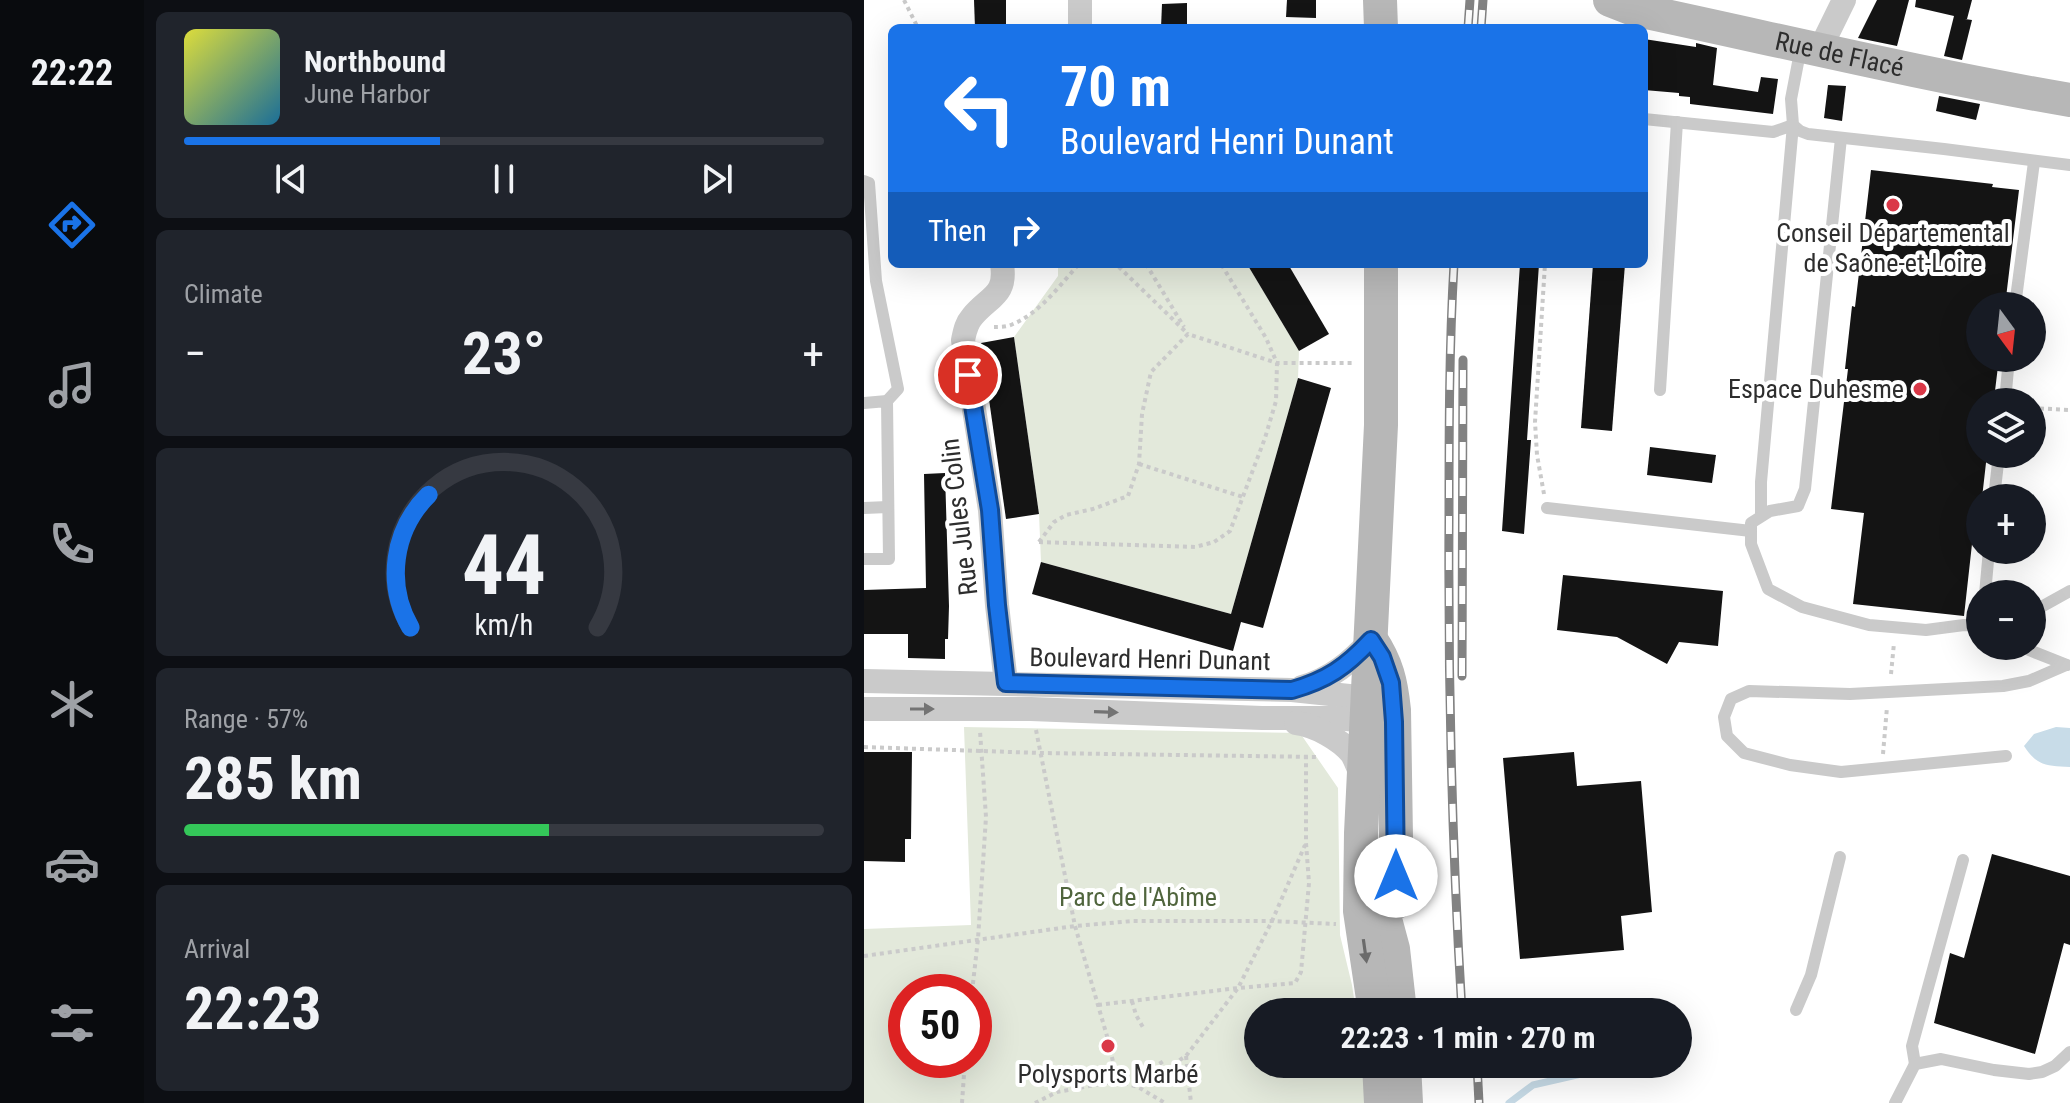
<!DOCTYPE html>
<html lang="en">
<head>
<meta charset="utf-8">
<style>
	:root { --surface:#171b24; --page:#20242c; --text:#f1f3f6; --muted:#9ea1a6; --line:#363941; --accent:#1a73e8 }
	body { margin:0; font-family:"Roboto Condensed",sans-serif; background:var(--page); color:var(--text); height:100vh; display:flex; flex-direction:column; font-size:30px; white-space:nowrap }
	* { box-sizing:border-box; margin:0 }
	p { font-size:26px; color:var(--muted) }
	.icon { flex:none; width:44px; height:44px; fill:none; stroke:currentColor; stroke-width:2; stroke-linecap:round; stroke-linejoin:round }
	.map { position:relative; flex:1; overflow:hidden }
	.sheet { display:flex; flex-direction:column; gap:12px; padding:12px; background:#0d0f14; width:720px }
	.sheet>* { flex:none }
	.hud { position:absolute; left:24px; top:24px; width:760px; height:244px; border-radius:12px; box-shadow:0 8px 32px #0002; background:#1a73e8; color:#fff; overflow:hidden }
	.needle { width:52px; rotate:165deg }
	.tools { position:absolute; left:1102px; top:292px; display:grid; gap:16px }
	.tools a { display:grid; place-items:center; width:80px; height:80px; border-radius:50%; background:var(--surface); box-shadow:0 8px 32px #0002; font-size:40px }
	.speed { position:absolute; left:24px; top:974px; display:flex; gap:16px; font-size:40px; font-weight:700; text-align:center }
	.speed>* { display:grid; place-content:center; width:104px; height:104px; border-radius:50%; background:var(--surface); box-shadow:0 8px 32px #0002; line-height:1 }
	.speed .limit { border:12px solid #d22; background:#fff; color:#111 }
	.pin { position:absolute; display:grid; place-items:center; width:68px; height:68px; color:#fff; margin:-34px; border:4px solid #fff; border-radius:50%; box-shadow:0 2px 8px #0007 }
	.me { position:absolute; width:88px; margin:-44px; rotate:0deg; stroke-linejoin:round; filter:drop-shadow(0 0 6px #0008) }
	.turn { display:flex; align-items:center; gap:28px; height:168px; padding:0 40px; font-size:36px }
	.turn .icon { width:104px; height:104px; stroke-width:2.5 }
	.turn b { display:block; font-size:56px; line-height:68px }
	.then { display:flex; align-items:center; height:76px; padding:0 40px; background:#0003; gap:16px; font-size:30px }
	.big { font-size:60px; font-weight:700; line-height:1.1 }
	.sheet .card { flex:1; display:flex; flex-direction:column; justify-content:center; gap:12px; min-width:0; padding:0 28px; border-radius:12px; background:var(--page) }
	.sheet .dial { align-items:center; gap:0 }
	.dial svg { height:208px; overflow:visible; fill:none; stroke:var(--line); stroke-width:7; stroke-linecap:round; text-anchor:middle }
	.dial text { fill:var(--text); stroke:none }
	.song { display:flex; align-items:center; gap:24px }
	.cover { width:96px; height:96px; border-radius:12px; background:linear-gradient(135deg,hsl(60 70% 55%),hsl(200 70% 35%)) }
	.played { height:8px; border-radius:4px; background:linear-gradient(90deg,var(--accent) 40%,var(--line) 40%) }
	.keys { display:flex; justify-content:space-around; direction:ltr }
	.heat { display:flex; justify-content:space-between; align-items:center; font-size:44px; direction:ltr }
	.charge { height:12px; border-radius:6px; background:linear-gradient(90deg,#34c759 57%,var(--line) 0) }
	.trip { position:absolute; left:380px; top:998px; width:448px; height:80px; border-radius:40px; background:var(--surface); box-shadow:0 8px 32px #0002; font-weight:700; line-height:80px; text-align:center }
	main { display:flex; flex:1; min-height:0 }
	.tabs { display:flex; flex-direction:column; width:144px; justify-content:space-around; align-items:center; background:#090b0e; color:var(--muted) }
	.tabs .icon { width:56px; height:56px }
	.tabs .active { color:var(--accent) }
	.tabs b { font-size:36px; color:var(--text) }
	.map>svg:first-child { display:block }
</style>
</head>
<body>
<main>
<nav class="tabs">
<b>22:22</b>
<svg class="icon active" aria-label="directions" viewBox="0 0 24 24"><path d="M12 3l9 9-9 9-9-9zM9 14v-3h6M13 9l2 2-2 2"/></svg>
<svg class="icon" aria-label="music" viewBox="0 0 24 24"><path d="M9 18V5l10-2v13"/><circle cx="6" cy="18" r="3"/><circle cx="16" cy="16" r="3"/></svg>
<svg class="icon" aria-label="phone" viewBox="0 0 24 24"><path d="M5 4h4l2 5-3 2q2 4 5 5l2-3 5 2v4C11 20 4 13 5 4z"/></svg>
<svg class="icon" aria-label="climate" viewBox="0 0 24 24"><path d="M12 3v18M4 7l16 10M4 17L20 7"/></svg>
<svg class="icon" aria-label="car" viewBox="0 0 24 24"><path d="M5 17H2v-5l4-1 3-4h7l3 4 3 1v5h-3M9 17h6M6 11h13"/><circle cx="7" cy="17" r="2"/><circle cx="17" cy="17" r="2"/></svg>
<svg class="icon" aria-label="filters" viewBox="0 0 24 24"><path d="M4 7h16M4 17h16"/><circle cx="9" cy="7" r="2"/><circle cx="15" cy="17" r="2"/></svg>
</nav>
<section class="sheet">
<div class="card">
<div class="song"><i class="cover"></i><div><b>Northbound</b><p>June Harbor</p></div></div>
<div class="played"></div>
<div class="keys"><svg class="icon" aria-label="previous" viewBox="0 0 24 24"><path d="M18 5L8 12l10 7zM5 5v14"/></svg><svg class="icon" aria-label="pause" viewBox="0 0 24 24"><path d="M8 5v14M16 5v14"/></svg><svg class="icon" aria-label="next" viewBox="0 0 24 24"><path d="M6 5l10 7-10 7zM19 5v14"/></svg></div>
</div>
<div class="card"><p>Climate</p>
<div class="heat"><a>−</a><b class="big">23°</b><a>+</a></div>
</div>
<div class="card dial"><svg viewBox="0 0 100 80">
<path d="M14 69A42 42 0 1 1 86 69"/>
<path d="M14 69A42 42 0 0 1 21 18" stroke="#1a73e8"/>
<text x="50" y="56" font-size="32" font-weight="700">44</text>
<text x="50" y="72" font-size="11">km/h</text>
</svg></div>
<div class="card"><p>Range · 57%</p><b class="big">285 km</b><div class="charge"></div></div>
<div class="card"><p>Arrival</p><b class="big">22:23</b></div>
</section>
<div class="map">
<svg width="1206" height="1103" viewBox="0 0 1206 1103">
	<rect width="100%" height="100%" fill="#fff"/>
	<!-- green -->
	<g fill="#e3e9db" fill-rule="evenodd">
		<polygon points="194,264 383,264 435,351 434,378 367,614 177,562 175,514 150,337 194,276"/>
		<path d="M100 727 436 733 474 788 476 935 488 985 492 1012H394V1064H499L504 1103H0V929L107 925ZM42 992H110V1060H42Z"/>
	</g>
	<!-- water -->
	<path fill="#c8dce8" d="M1192 727 1206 728V767C1183 766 1173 766 1160 746L1170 734Z"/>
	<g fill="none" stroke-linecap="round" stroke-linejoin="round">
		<!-- stream -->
		<polyline stroke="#c8dce8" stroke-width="7" points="645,1103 669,1085 761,1064"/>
	</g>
	<!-- building -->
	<g fill="#141414">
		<polygon points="110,0 142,0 142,28 111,28"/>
		<polygon points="423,0 452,0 452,18 422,17"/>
		<polygon points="1013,0 1045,0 1033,46 994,38"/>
		<polygon points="1052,0 1108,0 1103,19 1101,19 1108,20 1098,60 1080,56 1090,16 1051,7"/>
		<polygon points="323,3 323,28 297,28 298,4"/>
		<polygon points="780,39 832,47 832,43 853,48 849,85 894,92 897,77 914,79 909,114 826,104 826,97 815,96 815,93 780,90"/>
		<polygon points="964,85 982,86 978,121 960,118"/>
		<polygon points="1075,96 1116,104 1112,120 1072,111"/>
		<polygon points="1007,170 1129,184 1128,187 1155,190 1141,306 1116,306 1116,358 1135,358 1130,399 1116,398 1116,454 1123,454 1118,498 1116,498 1112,544 1108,544 1100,616 989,604 1000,513 967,509 984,369 981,369 988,306 991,307"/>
		<polygon points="383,264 424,264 465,334 435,351"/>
		<polygon points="656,264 675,264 663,440 667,440 660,534 638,531"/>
		<polygon points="729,264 761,264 748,431 717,428"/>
		<polygon points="150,337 175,514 142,519 117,343"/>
		<polygon points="434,378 467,388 399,628 377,622 369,651 168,594 177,562 367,614"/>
		<polygon points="786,447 852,455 848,483 783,475"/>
		<polygon points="81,473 85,606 84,639 81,639 81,659 44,658 44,634 0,634 0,590 62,588 60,474"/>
		<polygon points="699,575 859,591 854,646 815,642 803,664 753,637 693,630"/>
		<polygon points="0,752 48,752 47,839 41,839 41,862 0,861"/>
		<polygon points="710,752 713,786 777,781 788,912 757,916 760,950 656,959 639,758"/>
		<polygon points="1128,854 1206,876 1206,945 1200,943 1171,1054 1070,1023 1086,953 1100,958"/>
	</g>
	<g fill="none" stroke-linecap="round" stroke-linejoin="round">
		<!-- path -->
		<g stroke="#cacaca" stroke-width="4" stroke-dasharray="4 4" stroke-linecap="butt">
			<polyline points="40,0 54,28"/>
			<polyline points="247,264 256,268 324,334"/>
			<polyline points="282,264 320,327"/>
			<path d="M130 327C136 327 143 327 149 324 176 313 196 285 215 264"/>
			<polyline points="1168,408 1206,410"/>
			<polyline points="275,464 379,497"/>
			<polyline points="680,494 673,455 671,422 681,264"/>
			<polyline points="175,542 331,547 350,542 366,531 401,438 412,401 413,363 402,338 357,264"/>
			<polyline points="175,542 190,522 202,515 229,509 264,496 275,464 278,414 287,372 324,334 413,363 490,363"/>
			<polyline points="1027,674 1030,643"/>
			<polyline points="172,730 211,926 245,1043 253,1081 274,1087 301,1103"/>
			<polyline points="0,747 177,753 455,757"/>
			<polyline points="1019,754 1023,707"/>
			<polyline points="0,956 211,926 269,921 408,921 472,924"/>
			<polyline points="108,992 114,939 122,817 116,731"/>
			<polyline points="268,1001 272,1015 280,1029"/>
			<polyline points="234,1005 374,988 431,983 437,972 445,883 442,843 442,756"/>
			<polyline points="322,1056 327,1103"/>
			<polyline points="296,1061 301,1069"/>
			<polyline points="275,1086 322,1056 374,988 408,921 441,845"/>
			<polyline points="98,1103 101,1060"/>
			<polyline points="171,1103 193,1092 253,1081"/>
		</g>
		<!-- service -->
		<g stroke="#cacaca" stroke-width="12">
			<polyline points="937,47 927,99 929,125 936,131 944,134 1080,149 1206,165"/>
			<polyline points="780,119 909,132 929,125 897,482 897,516"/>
			<polyline points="977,138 941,489 934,506 906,511 887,523 887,544 904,589 938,607 1005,625 1062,630 1100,625 1116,626"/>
			<polyline points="0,181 5,183 12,281 34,389 23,401"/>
			<polyline points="1151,306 1170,162"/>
			<polyline points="796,390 813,122"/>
			<polyline points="1141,402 1145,358"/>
			<polyline points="0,403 23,401 25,559 0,559"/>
			<polyline points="1130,498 1135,454"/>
			<polyline points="0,508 24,507"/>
			<polyline points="683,508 887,531"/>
			<polyline points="1121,594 1125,550"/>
			<polyline points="1168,612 1206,591"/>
			<polyline points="1162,646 1165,650 1203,665"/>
			<polyline points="1142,756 977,772 926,765 880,753 863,736 860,717 867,699 885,691 986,694 1139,686 1165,681 1202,665"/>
			<polyline points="932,1010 947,975 976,857"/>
			<polyline points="1051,1064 1048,1046 1099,860"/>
			<polyline points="1031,1103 1051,1064 1077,1059 1130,1070 1165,1074 1178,1072 1191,1066 1206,1052"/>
		</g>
		<!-- minor -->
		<g stroke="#cacaca" stroke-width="24">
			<polyline points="216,28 216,0"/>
			<polyline points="956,49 980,0"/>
			<path d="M138 264C143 296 125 296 108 317 102 324 101 331 99 340L126 510 133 605 142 683"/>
			<polyline points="0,681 428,690 504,698"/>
			<path d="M438 687C467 679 487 662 507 640"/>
			<polyline points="0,709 167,709 398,718 471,718 516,722"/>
			<path d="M432 723C450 725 476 739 488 754 492 761 495 771 499 778"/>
		</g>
		<!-- secondary -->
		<g stroke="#b7b7b7" stroke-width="34">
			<polyline points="516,0 517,28"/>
			<path id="s1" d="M746 0 769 9C915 40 1059 75 1206 100"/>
			<path d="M507 640C523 664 527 682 530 710L533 902"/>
			<polyline points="518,874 518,908 529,949 536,1012"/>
			<polyline points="511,1012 496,911 497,833 517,425 517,264"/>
			<polyline points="515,1064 517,1103"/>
			<polyline points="540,1064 542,1103"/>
		</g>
		<defs>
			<g id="rail">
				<polyline points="604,28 606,0"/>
				<polyline points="617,28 619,0"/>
				<path d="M590 264C585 349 585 434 585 519 584 684 588 848 598 1012"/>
				<polyline points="598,676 599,360"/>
				<polyline points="613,1064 615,1103"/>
			</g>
		</defs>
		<!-- rail casing -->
		<use href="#rail" stroke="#828282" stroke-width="9"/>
		<!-- rail -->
		<use href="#rail" stroke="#fff" stroke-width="6" stroke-dasharray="18" stroke-linecap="butt"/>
	</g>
	<!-- one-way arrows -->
	<defs><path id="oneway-solid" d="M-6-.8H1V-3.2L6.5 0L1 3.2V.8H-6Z" transform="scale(2)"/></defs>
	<g fill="#747474">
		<use href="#oneway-solid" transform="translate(58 709)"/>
		<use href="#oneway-solid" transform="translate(242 712) rotate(2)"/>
	</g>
	<use fill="#6b6b6b" href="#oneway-solid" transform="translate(501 951) rotate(82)"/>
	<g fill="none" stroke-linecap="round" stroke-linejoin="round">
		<defs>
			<path id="route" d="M104 375 126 510 133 605 142 683 428 690C463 680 482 667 507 640L518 657 527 683 530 722 532 876"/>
		</defs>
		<!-- route casing -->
		<use href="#route" stroke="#114b97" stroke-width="20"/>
		<!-- route -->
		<use href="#route" stroke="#1a73e8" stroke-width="14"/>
	</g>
	<!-- markers -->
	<g fill="#da3847" stroke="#fff" stroke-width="3">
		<circle cx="1029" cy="205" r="8"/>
		<circle cx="1056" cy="389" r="8"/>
		<circle cx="244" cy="1046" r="8"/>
	</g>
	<g text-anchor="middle" stroke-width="8" stroke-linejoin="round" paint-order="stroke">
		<!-- street labels -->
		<g font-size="26" fill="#2d2d2d" stroke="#fff">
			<text dy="9" stroke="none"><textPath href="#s1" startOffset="236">Rue de Flacé</textPath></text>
			<text transform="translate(95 517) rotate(-97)" y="9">Rue Jules Colin</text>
			<text transform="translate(286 659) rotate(1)" y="9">Boulevard Henri Dunant</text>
		</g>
		<!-- poi labels -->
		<g font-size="26" fill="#2d2d2d" stroke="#fff">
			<text x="1029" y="242">Conseil Départemental<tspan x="1029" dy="30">de Saône-et-Loire</tspan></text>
			<text x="1040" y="398" text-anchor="end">Espace Duhesme</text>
			<text x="244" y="1083">Polysports Marbé</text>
		</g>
		<!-- park labels -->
		<g font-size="26" fill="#50653d" stroke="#fff">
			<text x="274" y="906">Parc de l'Abîme</text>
		</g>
	</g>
</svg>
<div class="tools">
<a><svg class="needle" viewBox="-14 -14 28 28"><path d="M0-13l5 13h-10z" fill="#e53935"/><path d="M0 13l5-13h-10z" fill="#9ea1a6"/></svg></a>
<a><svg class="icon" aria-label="layers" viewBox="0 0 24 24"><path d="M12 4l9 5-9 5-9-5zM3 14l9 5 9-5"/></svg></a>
<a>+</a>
<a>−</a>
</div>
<div class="speed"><div class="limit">50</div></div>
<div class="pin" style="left:104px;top:375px;background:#d93025"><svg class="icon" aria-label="arrive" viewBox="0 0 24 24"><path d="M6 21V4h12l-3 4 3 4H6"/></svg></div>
<svg class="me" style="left:532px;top:876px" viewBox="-20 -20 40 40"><circle r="19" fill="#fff"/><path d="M0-13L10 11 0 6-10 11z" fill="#1a73e8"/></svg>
<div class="trip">22:23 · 1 min · 270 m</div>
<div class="hud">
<div class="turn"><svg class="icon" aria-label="left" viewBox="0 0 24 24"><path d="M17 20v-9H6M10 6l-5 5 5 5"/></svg><div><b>70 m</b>Boulevard Henri Dunant</div></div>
<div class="then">Then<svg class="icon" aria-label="right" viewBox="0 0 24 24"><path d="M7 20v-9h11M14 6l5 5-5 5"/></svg></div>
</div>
</div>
</main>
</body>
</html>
